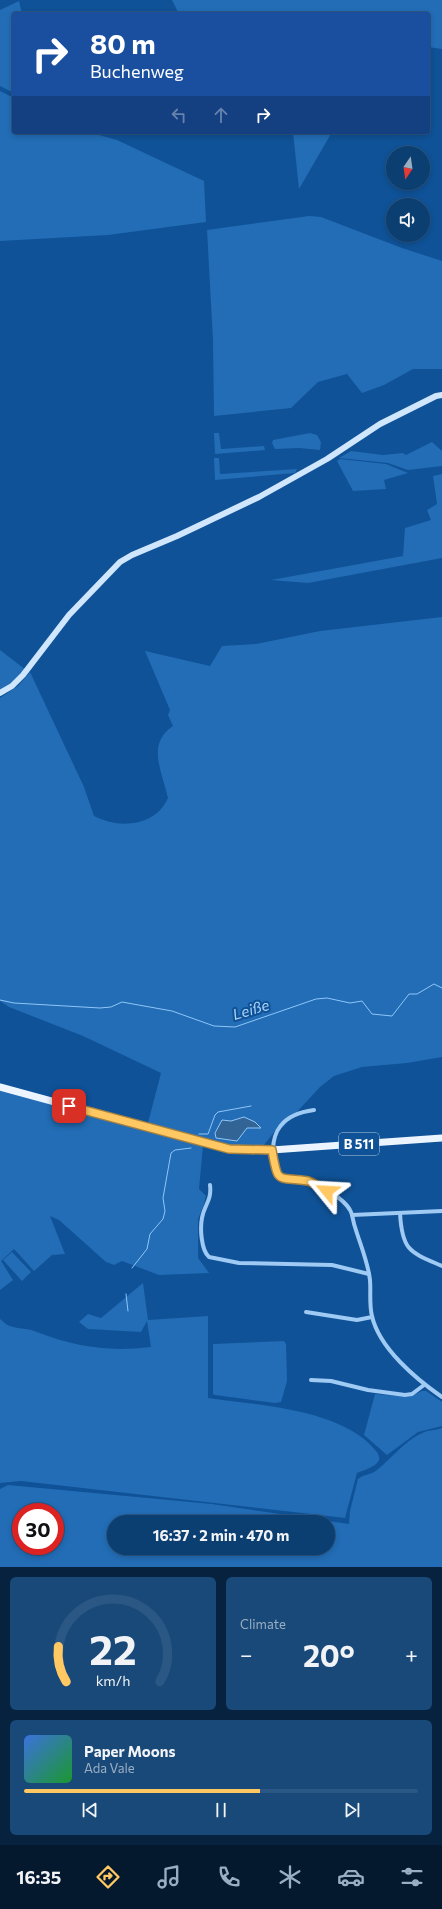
<!DOCTYPE html>
<html lang="en">
<head>
<meta charset="utf-8">
<style>
	:root { --surface:#0b3e71; --page:#194979; --text:#f1f3f6; --muted:#9aaec3; --line:#2b5784; --accent:#ffc862 }
	body { margin:0; font-family:Commissioner,sans-serif; background:var(--page); color:var(--text); height:100vh; display:flex; flex-direction:column; font-size:15px; white-space:nowrap }
	* { box-sizing:border-box; margin:0 }
	p { font-size:13px; color:var(--muted) }
	.icon { flex:none; width:22px; height:22px; fill:none; stroke:currentColor; stroke-width:2; stroke-linecap:round; stroke-linejoin:round }
	.map { position:relative; height:1567px; overflow:hidden }
	.sheet { display:flex; flex-direction:column; gap:10px; padding:10px; background:#06223e; flex:1 }
	.sheet>* { flex:none }
	.guide { position:absolute; left:12px; top:12px; width:418px; height:122px; border-radius:4px; box-shadow:0 2px 6px #0003,0 0 0 1px var(--line); background:#1a4fa0; color:#fff; overflow:hidden }
	.needle { width:26px; rotate:193deg }
	.fabs { position:absolute; left:386px; top:146px; display:grid; gap:8px }
	.fabs a { display:grid; place-items:center; width:44px; height:44px; border-radius:50%; background:var(--surface); box-shadow:0 2px 6px #0003,0 0 0 1px var(--line); font-size:20px }
	.speed { position:absolute; left:12px; top:1503px; display:flex; gap:8px; font-size:20px; font-weight:700; text-align:center }
	.speed>* { display:grid; place-content:center; width:52px; height:52px; border-radius:50%; background:var(--surface); box-shadow:0 2px 6px #0003,0 0 0 1px var(--line); line-height:1 }
	.speed .limit { border:6px solid #d22; background:#fff; color:#111 }
	.pin { position:absolute; display:grid; place-items:center; width:34px; height:34px; color:#fff; margin:-17px; border-radius:8px; box-shadow:0 2px 6px #0006 }
	.me { position:absolute; width:44px; margin:-22px; rotate:297deg; stroke-linejoin:round; filter:drop-shadow(0 0 3px #0008) }
	.turn { display:flex; align-items:center; gap:14px; height:84px; padding:0 12px; font-size:18px }
	.turn .icon { width:52px; height:52px; stroke-width:2.5 }
	.turn b { display:block; font-size:28px; line-height:34px }
	.lanes { display:flex; align-items:center; height:38px; padding:0 12px; background:#0003; justify-content:center; gap:20px; direction:ltr }
	.lanes .off { opacity:.35 }
	.big { font-size:30px; font-weight:700; line-height:1.1 }
	.sheet .tile { flex:1; display:flex; flex-direction:column; justify-content:center; gap:6px; min-width:0; padding:0 14px; border-radius:6px; background:var(--page) }
	.sheet .dial { align-items:center; gap:0 }
	.dial svg { height:104px; overflow:visible; fill:none; stroke:var(--line); stroke-width:7; stroke-linecap:round; text-anchor:middle }
	.dial text { fill:var(--text); stroke:none }
	.song { display:flex; align-items:center; gap:12px }
	.cover { width:48px; height:48px; border-radius:6px; background:linear-gradient(135deg,hsl(220 70% 55%),hsl(130 70% 35%)) }
	.played { height:4px; border-radius:2px; background:linear-gradient(90deg,var(--accent) 60%,var(--line) 60%) }
	.keys { display:flex; justify-content:space-around; direction:ltr }
	.heat { display:flex; justify-content:space-between; align-items:center; font-size:22px; direction:ltr }
	.sheet .tiles { flex:1; display:grid; gap:10px; grid-template-columns:1fr 1fr }
	.tile:last-child { grid-column:span 2 }
	.trip { position:absolute; left:107px; top:1515px; width:228px; height:40px; border-radius:20px; background:var(--surface); box-shadow:0 2px 6px #0003,0 0 0 1px var(--line); font-weight:700; line-height:40px; text-align:center }
	.menu { display:flex; height:64px; justify-content:space-around; align-items:center; background:#04192d; color:var(--muted) }
	.menu .icon { width:28px; height:28px }
	.menu .current { color:var(--accent) }
	.menu b { font-size:18px; color:var(--text) }
	.map>svg:first-child { display:block }
</style>
</head>
<body>
<div class="map">
<svg width="442" height="1567" viewBox="0 0 442 1567">
	<rect width="100%" height="100%" fill="#0f5297"/>
	<!-- green -->
	<g fill="#226db6" fill-rule="evenodd">
		<polygon points="172,0 442,0 442,49 428,47 428,14 179,14"/>
		<polygon points="19,1 22,14 14,14 14,93 0,86 0,10"/>
		<polygon points="0,91 14,98 14,132 88,132 117,140 204,181 206,222 108,235 0,241"/>
		<polygon points="106,132 199,132 118,135"/>
		<polygon points="293,132 332,132 299,189"/>
		<polygon points="309,216 321,217 402,248 442,261 442,369 413,369 384,385 362,393 347,374 318,382 291,408 214,416 213,340 207,230"/>
		<polygon points="214,433 219,433 221,449 264,446 265,450 215,454"/>
		<polygon points="310,433 317,435 321,442 320,450 299,448 275,449 272,443 273,440"/>
		<polygon points="432,442 442,451 442,466 408,470 388,463 339,458 351,451 383,455 403,453 406,455"/>
		<polygon points="214,458 219,458 220,474 297,469 295,473 215,480"/>
		<polygon points="340,459 386,464 408,473 384,480 386,489 353,491 337,461"/>
		<polygon points="442,474 442,558 308,583 271,580 403,556 405,528 431,520 427,510 437,504 433,476"/>
		<path d="M442 617V1057L407 1063 362 1067 334 1076 320 1087 282 1128 279 1126 264 1145H228L148 1123 161 1073 83 1036 9 1007 0 1001V698L18 686 30 672 84 787 94 816C119 829 155 827 168 798 162 771 146 744 173 726L168 715 170 710 145 651 210 666 222 646 256 644 320 631Z"/>
		<polygon points="0,650 26,670 19,679 0,691"/>
		<polygon points="0,1090 203,1146 199,1189 206,1196 204,1204 198,1219 198,1258 209,1273 159,1275 122,1261 114,1265 106,1262 59,1220 50,1216 65,1254 52,1255 34,1271 14,1249 1,1261 13,1280 0,1290 0,1311"/>
		<polygon points="12,1252 31,1272 22,1281 3,1260"/>
		<path d="M143 1283 148 1320 208 1316V1398C257 1405 343 1409 376 1451 387 1464 367 1469 357 1473L345 1518 21 1481 0 1483V1319C3 1321 6 1325 10 1326 19 1329 28 1328 37 1332 76 1347 109 1352 151 1347L147 1321 141 1332 88 1329 79 1322 88 1314 101 1318Z"/>
		<polygon points="284,1341 286,1344 287,1381 281,1402 275,1403 215,1395 213,1394 213,1344"/>
		<polygon points="422,1391 426,1391 442,1402 442,1426 418,1432 387,1455 364,1435 375,1394 408,1397"/>
		<path d="M442 1428V1567H0V1489L8 1485 212 1504 349 1524 350 1511 358 1479C363 1474 372 1475 377 1470 393 1457 407 1438 427 1431 431 1430 437 1430 442 1428ZM21 1512H55V1546H21ZM114 1522H328V1548H114Z"/>
	</g>
	<!-- water -->
	<polygon fill="#336496" stroke="#90c6f8" points="244,1117 255,1122 261,1128 247,1128 237,1141 216,1138 215,1133 222,1120 231,1121"/>
	<g fill="none" stroke-linecap="round" stroke-linejoin="round">
		<!-- stream -->
		<g stroke="#90c6f8" stroke-width="1">
			<polyline points="0,1000 14,1003 100,1008 111,1007 122,1002 133,1004 172,1011 214,1026 235,1027 316,999 327,998 350,1003 362,1001 372,1014 392,1016 409,994 417,994 434,984 442,988"/>
			<polyline points="199,1134 208,1134 215,1115 218,1112 251,1106"/>
			<polyline points="132,1268 147,1249 150,1234 163,1219 165,1211 163,1198 171,1153 175,1150 191,1148"/>
			<polyline points="126,1294 128,1311"/>
		</g>
		<!-- street -->
		<g stroke="#9fcaf4" stroke-width="4">
			<path d="M314 1110C283 1114 269 1131 274 1162 275 1168 276 1174 281 1178 289 1183 299 1180 308 1181 319 1183 345 1200 350 1210 353 1215 353 1222 355 1227 360 1244 368 1262 370 1280 371 1292 369 1305 372 1316 379 1348 416 1379 442 1397"/>
			<path d="M210 1185C212 1201 204 1205 202 1218 200 1228 201 1250 209 1257L239 1263 332 1265 369 1274"/>
			<path d="M400 1213C402 1251 410 1252 442 1266"/>
			<polyline points="352,1215 442,1211"/>
			<polyline points="306,1312 357,1320 372,1317"/>
			<polyline points="311,1380 331,1381 368,1390 405,1395 412,1394 424,1385"/>
		</g>
		<!-- secondary -->
		<polyline stroke="#cfe6fd" stroke-width="6" points="0,693 12,686 23,675 69,615 120,562 132,555 177,536 259,497 327,459 380,424 436,396 442,395"/>
		<!-- primary -->
		<polyline stroke="#ecf5ff" stroke-width="7" points="0,1087 216,1146 241,1150 272,1150 442,1138"/>
	</g>
	<g fill="none" stroke-linecap="round" stroke-linejoin="round">
		<defs>
			<path id="route" d="M69 1106 229 1149 272 1150C278 1186 277 1176 308 1181 314 1183 321 1188 327 1191"/>
		</defs>
		<!-- route casing -->
		<use href="#route" stroke="#a68240" stroke-width="10"/>
		<!-- route -->
		<use href="#route" stroke="#ffc862" stroke-width="7"/>
	</g>
	<g text-anchor="middle" stroke-width="4" stroke-linejoin="round" paint-order="stroke">
		<!-- shield labels -->
		<rect fill="#0f5297" stroke="#b7cbe0" stroke-width="1" x="339" y="1133" width="40" height="22" rx="3"/>
		<g font-size="13" font-weight="bold" fill="#fff">
			<text x="359" y="1149">B 511</text>
		</g>
		<!-- water labels -->
		<g font-size="15" font-style="italic" fill="#abd4fb" stroke="#0f5297">
			<text transform="translate(251 1010) rotate(-17)" y="5">Leiße</text>
		</g>
	</g>
</svg>
<div class="fabs">
<a><svg class="needle" viewBox="-14 -14 28 28"><path d="M0-13l5 13h-10z" fill="#e53935"/><path d="M0 13l5-13h-10z" fill="#9aaec3"/></svg></a>
<a><svg class="icon" aria-label="sound" viewBox="0 0 24 24"><path d="M4 9h4l5-4v14l-5-4H4zM17 9q2 3 0 6"/></svg></a>
</div>
<div class="speed"><div class="limit">30</div></div>
<div class="pin" style="left:69px;top:1106px;background:#d93025"><svg class="icon" aria-label="arrive" viewBox="0 0 24 24"><path d="M6 21V4h12l-3 4 3 4H6"/></svg></div>
<svg class="me" style="left:327px;top:1191px" viewBox="-20 -20 40 40"><path d="M0-17L14 15 0 8-14 15z" fill="#ffc862" stroke="#fff" stroke-width="4"/></svg>
<div class="trip">16:37 · 2 min · 470 m</div>
<div class="guide">
<div class="turn"><svg class="icon" aria-label="right" viewBox="0 0 24 24"><path d="M7 20v-9h11M14 6l5 5-5 5"/></svg><div><b>80 m</b>Buchenweg</div></div>
<div class="lanes"><svg class="icon off" aria-label="left" viewBox="0 0 24 24"><path d="M17 20v-9H6M10 6l-5 5 5 5"/></svg><svg class="icon off" aria-label="ahead" viewBox="0 0 24 24"><path d="M12 20V5M6 11l6-6 6 6"/></svg><svg class="icon" aria-label="right" viewBox="0 0 24 24"><path d="M7 20v-9h11M14 6l5 5-5 5"/></svg></div>
</div>
</div>
<section class="sheet">
<div class="tiles">
<div class="tile dial"><svg viewBox="0 0 100 80">
<path d="M14 69A42 42 0 1 1 86 69"/>
<path d="M14 69A42 42 0 0 1 8 42" stroke="#ffc862"/>
<text x="50" y="56" font-size="32" font-weight="700">22</text>
<text x="50" y="72" font-size="11">km/h</text>
</svg></div>
<div class="tile"><p>Climate</p>
<div class="heat"><a>−</a><b class="big">20°</b><a>+</a></div>
</div>
<div class="tile">
<div class="song"><i class="cover"></i><div><b>Paper Moons</b><p>Ada Vale</p></div></div>
<div class="played"></div>
<div class="keys"><svg class="icon" aria-label="previous" viewBox="0 0 24 24"><path d="M18 5L8 12l10 7zM5 5v14"/></svg><svg class="icon" aria-label="pause" viewBox="0 0 24 24"><path d="M8 5v14M16 5v14"/></svg><svg class="icon" aria-label="next" viewBox="0 0 24 24"><path d="M6 5l10 7-10 7zM19 5v14"/></svg></div>
</div>
</div>
</section>
<nav class="menu">
<b>16:35</b>
<svg class="icon current" aria-label="directions" viewBox="0 0 24 24"><path d="M12 3l9 9-9 9-9-9zM9 14v-3h6M13 9l2 2-2 2"/></svg>
<svg class="icon" aria-label="music" viewBox="0 0 24 24"><path d="M9 18V5l10-2v13"/><circle cx="6" cy="18" r="3"/><circle cx="16" cy="16" r="3"/></svg>
<svg class="icon" aria-label="phone" viewBox="0 0 24 24"><path d="M5 4h4l2 5-3 2q2 4 5 5l2-3 5 2v4C11 20 4 13 5 4z"/></svg>
<svg class="icon" aria-label="climate" viewBox="0 0 24 24"><path d="M12 3v18M4 7l16 10M4 17L20 7"/></svg>
<svg class="icon" aria-label="car" viewBox="0 0 24 24"><path d="M5 17H2v-5l4-1 3-4h7l3 4 3 1v5h-3M9 17h6M6 11h13"/><circle cx="7" cy="17" r="2"/><circle cx="17" cy="17" r="2"/></svg>
<svg class="icon" aria-label="filters" viewBox="0 0 24 24"><path d="M4 7h16M4 17h16"/><circle cx="9" cy="7" r="2"/><circle cx="15" cy="17" r="2"/></svg>
</nav>
</body>
</html>
